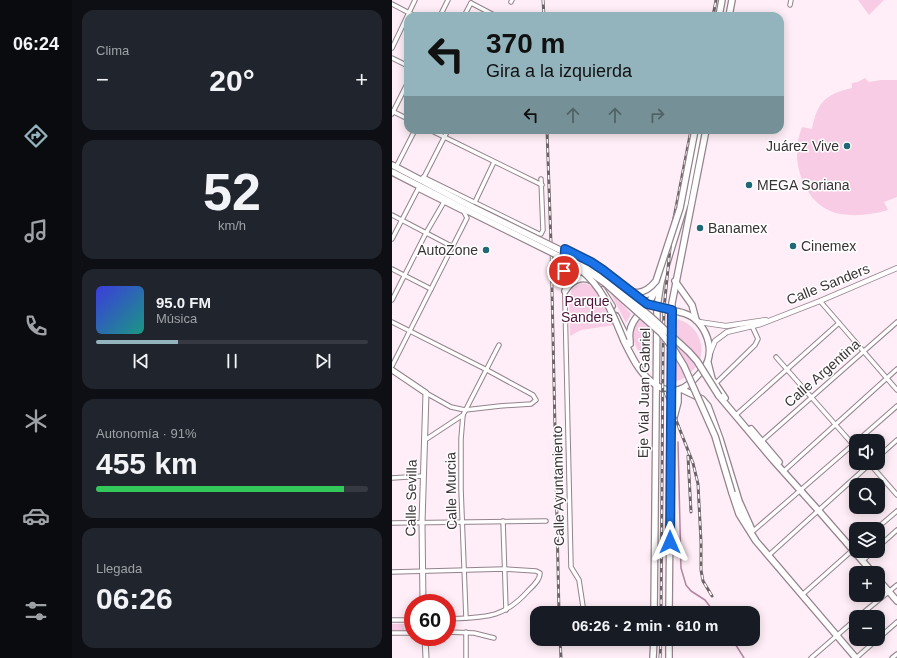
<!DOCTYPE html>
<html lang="es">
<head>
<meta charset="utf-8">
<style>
	:root { --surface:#171b24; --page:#20242c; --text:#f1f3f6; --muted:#9ea1a6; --line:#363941; --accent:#93b4bc }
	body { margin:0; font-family:Helvetica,sans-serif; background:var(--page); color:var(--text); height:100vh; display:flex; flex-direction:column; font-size:15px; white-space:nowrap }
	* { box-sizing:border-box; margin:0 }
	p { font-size:13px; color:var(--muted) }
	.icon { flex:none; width:22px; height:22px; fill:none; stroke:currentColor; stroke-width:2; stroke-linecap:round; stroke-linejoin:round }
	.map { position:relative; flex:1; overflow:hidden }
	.drawer { display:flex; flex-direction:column; gap:10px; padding:10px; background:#0d0f14; width:320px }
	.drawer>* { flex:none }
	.banner { position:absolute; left:12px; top:12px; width:380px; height:122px; border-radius:12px; box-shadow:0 2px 10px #0003; background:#93b4bc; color:#111; overflow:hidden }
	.buttons { position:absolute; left:457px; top:434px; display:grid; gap:8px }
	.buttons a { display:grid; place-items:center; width:36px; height:36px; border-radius:8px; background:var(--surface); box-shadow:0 2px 10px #0003; font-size:20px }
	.speed { position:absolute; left:12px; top:594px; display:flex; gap:8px; font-size:20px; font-weight:700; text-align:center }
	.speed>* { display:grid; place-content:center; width:52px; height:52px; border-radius:50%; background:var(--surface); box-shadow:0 2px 10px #0003; line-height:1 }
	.speed .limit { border:6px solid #d22; background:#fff; color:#111 }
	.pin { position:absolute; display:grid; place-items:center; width:34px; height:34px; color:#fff; margin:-17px; border:2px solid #fff; border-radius:50%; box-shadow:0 1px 4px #0007 }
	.me { position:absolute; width:44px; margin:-22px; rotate:0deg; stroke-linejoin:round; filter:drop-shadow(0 0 3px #0008) }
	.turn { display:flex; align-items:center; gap:14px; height:84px; padding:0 16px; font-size:18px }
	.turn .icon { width:52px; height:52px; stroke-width:2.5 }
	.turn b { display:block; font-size:28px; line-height:34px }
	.lanes { display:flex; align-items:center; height:38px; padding:0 16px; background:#0003; justify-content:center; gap:20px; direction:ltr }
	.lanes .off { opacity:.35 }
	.big { font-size:30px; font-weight:600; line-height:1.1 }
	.drawer .widget { flex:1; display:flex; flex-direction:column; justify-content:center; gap:6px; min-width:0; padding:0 14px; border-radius:12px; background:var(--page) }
	.drawer .dial { align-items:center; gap:0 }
	.dial b { font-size:52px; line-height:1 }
	.song { display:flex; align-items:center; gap:12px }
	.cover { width:48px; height:48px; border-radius:6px; background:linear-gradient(135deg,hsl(240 70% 55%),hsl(170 70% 35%)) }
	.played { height:4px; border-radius:2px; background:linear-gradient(90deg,var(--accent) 30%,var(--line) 30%) }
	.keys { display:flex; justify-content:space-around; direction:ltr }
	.heat { display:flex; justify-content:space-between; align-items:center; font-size:22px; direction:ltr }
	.charge { height:6px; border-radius:3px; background:linear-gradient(90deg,#34c759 91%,var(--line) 0) }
	.trip { position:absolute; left:138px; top:606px; width:230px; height:40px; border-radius:12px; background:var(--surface); box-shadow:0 2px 10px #0003; font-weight:600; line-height:40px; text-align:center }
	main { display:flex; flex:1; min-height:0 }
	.tab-bar { display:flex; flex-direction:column; width:72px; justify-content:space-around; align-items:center; background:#090b0e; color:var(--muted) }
	.tab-bar .icon { width:28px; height:28px }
	.tab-bar .on { color:var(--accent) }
	.tab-bar b { font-size:18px; color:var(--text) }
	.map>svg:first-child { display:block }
</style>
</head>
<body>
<main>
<nav class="tab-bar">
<b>06:24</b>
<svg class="icon on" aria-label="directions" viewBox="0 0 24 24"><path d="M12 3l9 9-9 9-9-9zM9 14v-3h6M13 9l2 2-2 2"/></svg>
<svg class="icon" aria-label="music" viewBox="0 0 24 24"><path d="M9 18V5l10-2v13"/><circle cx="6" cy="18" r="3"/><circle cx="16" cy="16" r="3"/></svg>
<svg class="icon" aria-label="phone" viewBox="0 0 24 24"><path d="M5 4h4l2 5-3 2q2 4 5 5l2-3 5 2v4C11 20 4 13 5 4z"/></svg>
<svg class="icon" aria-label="climate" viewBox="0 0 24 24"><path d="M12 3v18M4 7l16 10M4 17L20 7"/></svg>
<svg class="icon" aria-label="car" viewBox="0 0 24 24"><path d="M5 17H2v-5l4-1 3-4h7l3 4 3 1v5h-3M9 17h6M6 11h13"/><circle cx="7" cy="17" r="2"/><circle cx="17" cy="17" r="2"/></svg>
<svg class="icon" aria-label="filters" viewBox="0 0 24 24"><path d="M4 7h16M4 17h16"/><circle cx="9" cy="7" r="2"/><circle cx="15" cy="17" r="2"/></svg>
</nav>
<section class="drawer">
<div class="widget"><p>Clima</p>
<div class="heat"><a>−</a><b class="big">20°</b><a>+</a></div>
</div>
<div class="widget dial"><b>52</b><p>km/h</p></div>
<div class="widget">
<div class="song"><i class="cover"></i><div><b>95.0 FM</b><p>Música</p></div></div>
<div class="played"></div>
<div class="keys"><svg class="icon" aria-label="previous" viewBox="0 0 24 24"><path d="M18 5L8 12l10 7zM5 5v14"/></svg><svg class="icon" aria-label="pause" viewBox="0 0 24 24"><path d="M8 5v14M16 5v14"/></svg><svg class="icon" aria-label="next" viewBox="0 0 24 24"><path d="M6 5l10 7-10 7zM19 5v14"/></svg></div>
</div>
<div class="widget"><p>Autonomía · 91%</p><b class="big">455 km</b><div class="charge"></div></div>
<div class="widget"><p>Llegada</p><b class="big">06:26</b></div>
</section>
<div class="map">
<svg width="505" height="658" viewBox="0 0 505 658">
	<rect width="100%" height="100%" fill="#ffeef7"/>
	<!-- green -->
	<g fill="#f7cce4">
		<polygon points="466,0 492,0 477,15"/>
		<path d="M473 78 477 82 489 80H505V197L492 202 496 210C478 215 461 217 444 213 418 206 404 176 405 151 405 143 407 135 410 127L420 129C425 103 433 94 460 88V83L466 82Z"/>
		<path d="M189 283C210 285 215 308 222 325L189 330 178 336 177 298 180 289Z"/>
		<polygon points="219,291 239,314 234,323 218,292"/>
		<path d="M248 318 260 328 258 370C253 364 241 344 241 336 241 329 244 323 248 318Z"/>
		<path d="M284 319C302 322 314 342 308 359 306 365 302 369 297 374 292 378 290 380 284 381Z"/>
		<polygon points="0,624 12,624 13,631 0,632"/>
	</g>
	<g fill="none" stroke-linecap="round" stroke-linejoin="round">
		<!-- stream -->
		<g stroke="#b1869f" stroke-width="1.5">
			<polyline points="286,442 289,568 294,585 299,591 313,600 323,613"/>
			<polyline points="340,639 352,658"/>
		</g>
		<defs>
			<g id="minor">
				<polyline points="119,2 120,0"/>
				<polyline points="79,3 104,16"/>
				<polyline points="0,4 23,16"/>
				<polyline points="398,5 399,0"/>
				<polyline points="48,16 56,0"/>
				<polyline points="72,16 79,3"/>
				<polyline points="0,48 23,0"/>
				<polyline points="0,58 16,66"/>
				<polyline points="0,111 16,119"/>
				<polyline points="0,114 16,82"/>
				<polyline points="38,130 150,185"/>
				<polyline points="4,167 23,130"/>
				<polyline points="31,177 147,234 149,234 151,230 149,179"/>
				<polyline points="31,179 56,130"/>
				<polyline points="83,202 102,162"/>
				<polyline points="0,215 61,247"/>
				<polyline points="0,239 26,189"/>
				<polyline points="172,258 179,567 187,580 192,613"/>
				<polyline points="0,269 39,289"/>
				<polyline points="0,300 34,233 52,202"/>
				<polyline points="428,301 505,390"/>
				<polyline points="0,322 95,370 141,395 144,400 139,404 108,406 73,410 59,407 34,393"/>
				<polyline points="384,357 464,448"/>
				<polyline points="0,366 75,218 72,212 26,189"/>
				<polyline points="323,384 363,345 366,339 360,326"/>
				<polyline points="345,414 447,323"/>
				<polyline points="33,440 71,415"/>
				<polyline points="370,441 505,322"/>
				<polyline points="465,441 505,406"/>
				<polyline points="486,457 505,440"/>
				<polyline points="477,463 505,495"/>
				<polyline points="392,471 505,369"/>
				<polyline points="0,478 31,476"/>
				<polyline points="111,521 114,610"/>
				<polyline points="0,523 154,521"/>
				<polyline points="484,529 505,511"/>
				<polyline points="359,533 464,442"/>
				<polyline points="486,547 505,530"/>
				<polyline points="376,556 479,463"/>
				<polyline points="470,561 482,551"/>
				<path d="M0 572 112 569 144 571 148 573C148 580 141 586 136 591 110 620 91 617 55 619"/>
				<polyline points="410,595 464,547"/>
				<polyline points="466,617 505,585"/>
				<polyline points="74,618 69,489 69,439 71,415 107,345"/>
				<polyline points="0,620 21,620"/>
				<polyline points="55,632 82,633 102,638"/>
				<polyline points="0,633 21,633"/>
				<polyline points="74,658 74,632"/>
				<polyline points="419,658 464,619"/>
				<polyline points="464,658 505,622"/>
				<polyline points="500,658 505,654"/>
			</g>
			<g id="tertiary">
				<polyline points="307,322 334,326 374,320"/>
				<polyline points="318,353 323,341 335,332 369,324 428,301 505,268"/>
			</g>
			<g id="secondary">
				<polyline points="0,370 34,393 30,523 31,603"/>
				<polyline points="33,637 34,658"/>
			</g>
			<g id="primary">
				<polyline points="327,16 330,0"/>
				<polyline points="337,16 340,0"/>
				<polyline points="0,165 80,207"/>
				<polyline points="0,172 78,212"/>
				<polyline points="173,249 199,262 231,286"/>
				<polyline points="172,271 178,277 186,279"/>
				<polyline points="283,281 300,305 304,320"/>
				<polyline points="210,290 220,306"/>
				<path d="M173 291C179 281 189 275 200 281"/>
				<polyline points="245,297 262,292"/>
				<polyline points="224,316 238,344"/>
				<path d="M232 341C240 357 248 375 264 385 283 397 295 388 307 374 312 369 316 364 317 356 319 344 314 331 306 322 294 308 270 312 255 304 249 301 243 296 237 291"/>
				<path d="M238 341C235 326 245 316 255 305 260 299 263 290 268 283"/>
				<polyline points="316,363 320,379 333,398"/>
				<polyline points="289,389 310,399 316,406 328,439 347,501 360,530"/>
				<polyline points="327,396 381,460 426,510 481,573"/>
				<polyline points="280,425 286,402 286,390"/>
				<polyline points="359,429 387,462"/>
				<polyline points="340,493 347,514 364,541 464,658"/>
				<polyline points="486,579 505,601"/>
				<polyline points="262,613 265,307 269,282 293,204 307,130"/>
				<polyline points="277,613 280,303 314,130"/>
				<polyline points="261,658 262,639"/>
				<polyline points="277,658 277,639"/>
			</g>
		</defs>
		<!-- minor casing -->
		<use href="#minor" stroke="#93838c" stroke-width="5.5"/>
		<!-- tertiary casing -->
		<use href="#tertiary" stroke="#93838c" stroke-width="6"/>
		<!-- secondary casing -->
		<use href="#secondary" stroke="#93838c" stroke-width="7"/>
		<!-- primary casing -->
		<use href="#primary" stroke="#93838c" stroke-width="8"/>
		<!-- minor -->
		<use href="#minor" stroke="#fff" stroke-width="3.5"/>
		<!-- tertiary -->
		<use href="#tertiary" stroke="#fff" stroke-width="4.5"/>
		<!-- secondary -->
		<use href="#secondary" stroke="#fff" stroke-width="5"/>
		<!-- primary -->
		<use href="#primary" stroke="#fff" stroke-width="5.5"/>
		<defs>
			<g id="rail">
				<polyline points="151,0 152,16"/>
				<polyline points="321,16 324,0"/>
				<polyline points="155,130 159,244 167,613"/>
				<polyline points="273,392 301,463 306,484 309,542 309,570 311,581 320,596"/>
				<polyline points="296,456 299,512"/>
				<polyline points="269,613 271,351 272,309 280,228 299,130"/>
				<polyline points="168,639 169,658"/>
				<polyline points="268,658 269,639"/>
			</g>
		</defs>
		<!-- rail casing -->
		<use href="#rail" stroke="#6d6469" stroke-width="3"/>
		<!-- rail -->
		<use href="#rail" stroke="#fff" stroke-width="1.5" stroke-dasharray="4.5" stroke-linecap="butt"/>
		<defs>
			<g id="primary-bridge">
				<polyline points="80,207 168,250 200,267 259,317 297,352 305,361 327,396"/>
				<polyline points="78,212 193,269 213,283 269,333 281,348 292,366 323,436 340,493"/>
				<path d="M189 270C212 289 221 315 232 341"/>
				<path d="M226 285C241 296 253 295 264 281L288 208 303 130"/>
			</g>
		</defs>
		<!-- primary-bridge casing -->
		<use href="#primary-bridge" stroke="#93838c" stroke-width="8" stroke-linecap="butt"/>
		<!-- primary-bridge -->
		<use href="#primary-bridge" stroke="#fff" stroke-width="5.5"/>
	</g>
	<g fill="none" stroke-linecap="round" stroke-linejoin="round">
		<defs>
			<polyline id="route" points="172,271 173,249 199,262 211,270 255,304 280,310 278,542"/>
		</defs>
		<!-- route casing -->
		<use href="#route" stroke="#114b97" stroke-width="10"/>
		<!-- route -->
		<use href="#route" stroke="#1a73e8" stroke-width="7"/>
	</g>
	<!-- markers -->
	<g fill="#206875" stroke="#fff" stroke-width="1.5">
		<circle cx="455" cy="146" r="4"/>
		<circle cx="357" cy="185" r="4"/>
		<circle cx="308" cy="228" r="4"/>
		<circle cx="401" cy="246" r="4"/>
		<circle cx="94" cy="250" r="4"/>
	</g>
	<g text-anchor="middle" stroke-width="3" stroke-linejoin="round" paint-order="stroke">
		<!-- poi labels -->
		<g font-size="14" fill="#383235" stroke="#fff" text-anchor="start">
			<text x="447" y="151" text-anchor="end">Juárez Vive</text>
			<text x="365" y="190">MEGA Soriana</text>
			<text x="316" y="233">Banamex</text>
			<text x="409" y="251">Cinemex</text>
			<text x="86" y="255" text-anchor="end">AutoZone</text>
		</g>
		<!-- street labels -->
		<g font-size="14" fill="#383235" stroke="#fff">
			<text transform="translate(436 284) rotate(-22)" y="5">Calle Sanders</text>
			<text transform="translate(430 373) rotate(-41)" y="5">Calle Argentina</text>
			<text transform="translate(252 393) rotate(-89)" y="5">Eje Vial Juan Gabriel</text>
			<text transform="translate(166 486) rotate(-91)" y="5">Calle Ayuntamiento</text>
			<text transform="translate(59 491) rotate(-91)" y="5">Calle Murcia</text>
			<text transform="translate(19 498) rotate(-89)" y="5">Calle Sevilla</text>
		</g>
		<!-- park labels -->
		<g font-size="14" fill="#4b1539" stroke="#fff">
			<text x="195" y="306">Parque<tspan x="195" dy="16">Sanders</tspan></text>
		</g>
	</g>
</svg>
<div class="buttons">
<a><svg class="icon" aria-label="sound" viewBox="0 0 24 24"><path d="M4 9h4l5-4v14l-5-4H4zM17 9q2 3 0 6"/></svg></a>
<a><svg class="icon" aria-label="search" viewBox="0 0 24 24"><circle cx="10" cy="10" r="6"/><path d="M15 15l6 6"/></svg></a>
<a><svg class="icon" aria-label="layers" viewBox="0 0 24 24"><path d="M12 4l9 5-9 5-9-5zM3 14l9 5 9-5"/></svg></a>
<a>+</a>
<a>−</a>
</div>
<div class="speed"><div class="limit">60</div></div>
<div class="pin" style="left:172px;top:271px;background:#d93025"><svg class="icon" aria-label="arrive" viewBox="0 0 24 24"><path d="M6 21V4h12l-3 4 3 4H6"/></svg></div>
<svg class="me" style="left:278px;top:542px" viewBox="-20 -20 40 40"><path d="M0-17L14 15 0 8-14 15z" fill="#1a73e8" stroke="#fff" stroke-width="4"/></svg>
<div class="trip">06:26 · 2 min · 610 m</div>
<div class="banner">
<div class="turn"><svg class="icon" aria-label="left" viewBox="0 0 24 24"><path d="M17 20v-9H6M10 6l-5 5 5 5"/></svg><div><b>370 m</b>Gira a la izquierda</div></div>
<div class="lanes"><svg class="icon" aria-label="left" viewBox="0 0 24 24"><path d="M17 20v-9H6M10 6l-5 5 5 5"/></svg><svg class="icon off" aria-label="ahead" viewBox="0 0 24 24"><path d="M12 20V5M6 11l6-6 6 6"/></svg><svg class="icon off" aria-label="ahead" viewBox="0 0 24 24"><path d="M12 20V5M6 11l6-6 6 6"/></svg><svg class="icon off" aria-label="right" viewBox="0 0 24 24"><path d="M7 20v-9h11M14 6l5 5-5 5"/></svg></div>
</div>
</div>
</main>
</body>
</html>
